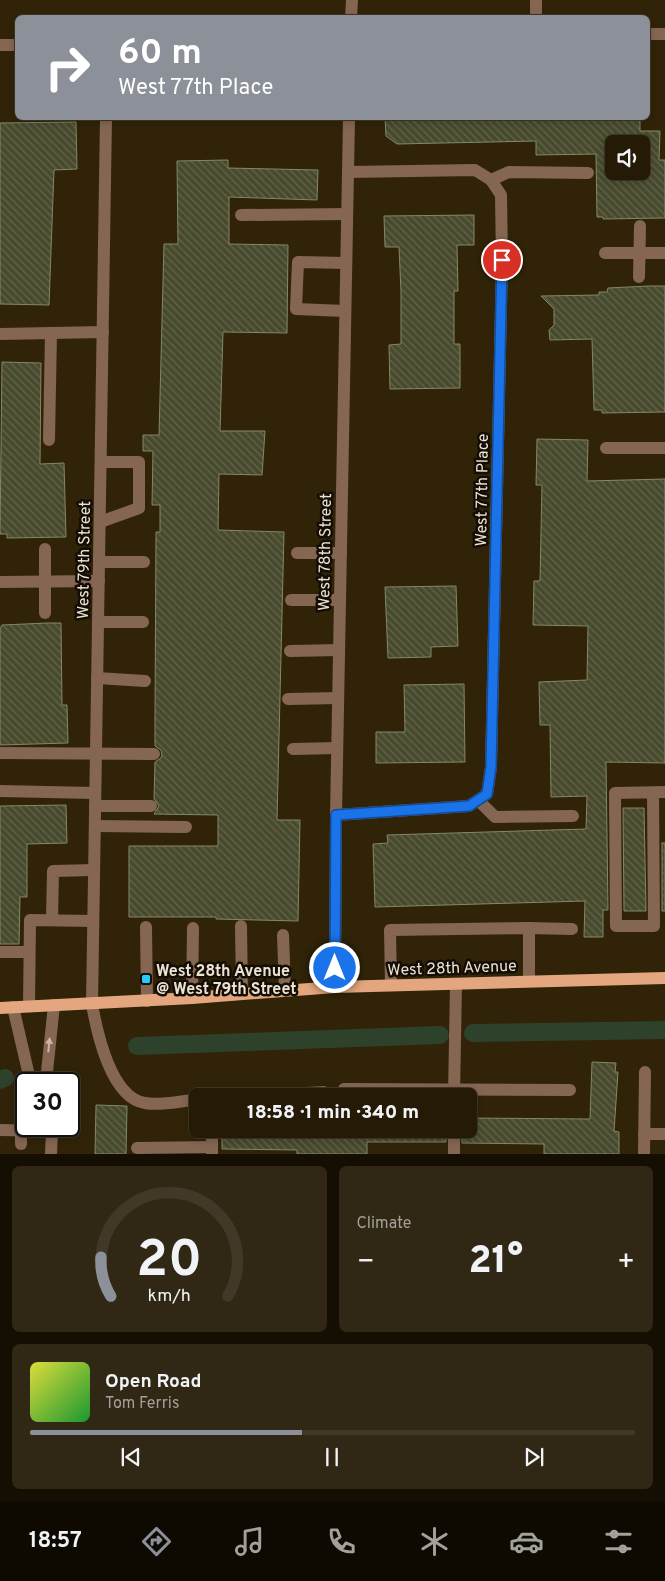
<!DOCTYPE html>
<html lang="en">
<head>
<meta charset="utf-8">
<style>
	:root { --surface:#241a06; --page:#302714; --text:#f1f3f6; --muted:#a3a19b; --line:#413828; --accent:#8c9099 }
	body { margin:0; font-family:Overpass,sans-serif; background:var(--page); color:var(--text); height:100vh; display:flex; flex-direction:column; font-size:19px; white-space:nowrap }
	* { box-sizing:border-box; margin:0 }
	p { font-size:16px; color:var(--muted) }
	.icon { flex:none; width:28px; height:28px; fill:none; stroke:currentColor; stroke-width:2; stroke-linecap:round; stroke-linejoin:round }
	.map { position:relative; height:1154px; overflow:hidden }
	.details { display:flex; flex-direction:column; gap:12px; padding:12px; background:#140e03; flex:1 }
	.details>* { flex:none }
	.hud { position:absolute; left:15px; top:15px; width:635px; height:105px; border-radius:8px; box-shadow:0 2px 8px #0003,0 0 0 1px var(--line); background:#8c9099; color:#fff; overflow:hidden }
	.buttons { position:absolute; left:605px; top:135px; display:grid; gap:10px }
	.buttons a { display:grid; place-items:center; width:45px; height:45px; border-radius:8px; background:var(--surface); box-shadow:0 2px 8px #0003,0 0 0 1px var(--line); font-size:25px }
	.speed { position:absolute; left:15px; top:1072px; display:flex; gap:10px; font-size:25px; font-weight:700; text-align:center }
	.speed>* { display:grid; place-content:center; width:65px; height:65px; border-radius:50%; background:var(--surface); box-shadow:0 2px 8px #0003,0 0 0 1px var(--line); line-height:1 }
	.speed .limit { border:2px solid #111; border-radius:8px; background:#fff; color:#111 }
	.pin { position:absolute; display:grid; place-items:center; width:42px; height:42px; color:#fff; margin:-21px; border:2px solid #fff; border-radius:50%; box-shadow:0 1px 5px #0007 }
	.me { position:absolute; width:55px; margin:-28px; rotate:0deg; stroke-linejoin:round; filter:drop-shadow(0 0 4px #0008) }
	.turn { display:flex; align-items:center; gap:18px; height:105px; padding:0 20px; font-size:22px }
	.turn .icon { width:65px; height:65px; stroke-width:2.5 }
	.turn b { display:block; font-size:35px; line-height:42px }
	.big { font-size:38px; font-weight:800; line-height:1.1 }
	.details .widget { flex:1; display:flex; flex-direction:column; justify-content:center; gap:8px; min-width:0; padding:0 18px; border-radius:8px; background:var(--page) }
	.details .dial { align-items:center; gap:0 }
	.dial svg { height:130px; overflow:visible; fill:none; stroke:var(--line); stroke-width:7; stroke-linecap:round; text-anchor:middle }
	.dial text { fill:var(--text); stroke:none }
	.song { display:flex; align-items:center; gap:15px }
	.cover { width:60px; height:60px; border-radius:8px; background:linear-gradient(135deg,hsl(60 70% 55%),hsl(130 70% 35%)) }
	.played { height:5px; border-radius:2px; background:linear-gradient(90deg,var(--accent) 45%,var(--line) 45%) }
	.keys { display:flex; justify-content:space-around; direction:ltr }
	.heat { display:flex; justify-content:space-between; align-items:center; font-size:28px; direction:ltr }
	.details .tiles { flex:1; display:grid; gap:12px; grid-template-columns:1fr 1fr }
	.widget:last-child { grid-column:span 2 }
	.trip { position:absolute; left:189px; top:1088px; width:288px; height:50px; border-radius:8px; background:var(--surface); box-shadow:0 2px 8px #0003,0 0 0 1px var(--line); font-weight:800; line-height:50px; text-align:center }
	.menu { display:flex; height:80px; justify-content:space-around; align-items:center; background:#0e0a02; color:var(--muted) }
	.menu .icon { width:35px; height:35px }
	.menu .selected { color:var(--accent) }
	.menu b { font-size:22px; color:var(--text) }
	.map>svg:first-child { display:block }
</style>
</head>
<body>
<div class="map">
<svg width="665" height="1154" viewBox="0 0 665 1154">
	<defs>
		<pattern id="building-back-hatch" width="6" height="6" patternUnits="userSpaceOnUse" patternTransform="scale(1.25)"><rect width="6" height="6" fill="#484a2e"/><path d="M-1 5l2 2M0 0l6 6M5-1l2 2" fill="none" stroke="#63644b"/></pattern>
	</defs>
	<rect width="100%" height="100%" fill="#302308"/>
	<g fill="none" stroke-linecap="round" stroke-linejoin="round">
		<!-- canal -->
		<g stroke="#2e412a" stroke-width="18">
			<polyline points="473,1033 665,1030"/>
			<polyline points="137,1046 440,1035"/>
			<polyline points="0,1080 5,1078"/>
		</g>
	</g>
	<!-- building -->
	<g fill="url(#building-back-hatch)" stroke="#848768" fill-rule="evenodd">
		<path d="M385 118H640V131H660L659 160H665V218L603 219V217H597L596 154 536 155V141L397 144 386 136ZM614 144H641V171H614Z"/>
		<polygon points="76,122 77,169 54,170 49,305 0,304 0,123"/>
		<polygon points="228,160 228,168 318,170 317,200 229,197 229,244 288,245 287,333 223,332 220,431 265,431 262,475 219,474 218,530 284,532 277,820 300,820 298,921 216,919 216,917 129,917 129,846 218,846 218,815 154,814 159,806 154,799 155,762 161,758 162,755 161,750 155,746 155,715 156,532 160,532 160,505 152,505 153,451 143,451 143,435 159,435 164,244 178,244 177,161"/>
		<polygon points="474,215 474,245 457,245 458,291 454,291 454,344 460,344 460,388 390,389 389,345 401,344 401,292 399,247 385,247 384,216"/>
		<polygon points="649,286 665,286 665,412 602,413 602,410 594,410 592,339 550,340 549,330 554,325 554,309 541,296 599,295 599,292 607,292 608,288"/>
		<polygon points="2,362 41,363 40,464 64,463 66,537 7,538 7,534 0,534"/>
		<polygon points="537,439 588,440 587,481 665,479 665,763 606,762 608,910 603,910 603,937 584,937 585,901 375,907 373,844 388,843 387,835 586,829 587,796 551,797 550,725 540,725 539,682 587,680 588,626 533,625 534,581 540,581 542,485 536,485"/>
		<polygon points="456,586 458,646 431,647 431,657 388,658 385,587"/>
		<polygon points="47,623 61,623 62,705 67,705 68,743 0,745 0,629 2,625"/>
		<polygon points="464,684 465,762 376,763 376,732 405,732 404,685"/>
		<polygon points="66,805 67,843 27,844 27,897 20,897 19,944 0,944 0,806"/>
		<polygon points="623,808 644,808 646,911 624,911"/>
		<rect x="662" y="843" width="3" height="68"/>
		<polygon points="592,1062 616,1063 615,1072 618,1072 614,1131 619,1132 619,1154 544,1154 544,1144 462,1143 462,1129 468,1129 468,1118 590,1119"/>
		<polygon points="96,1105 127,1106 126,1154 95,1154"/>
		<polygon points="222,1129 446,1129 446,1142 367,1142 367,1154 297,1154 297,1150 222,1149"/>
	</g>
	<g fill="none" stroke-linecap="round" stroke-linejoin="round">
		<!-- minor -->
		<g stroke="#846653" stroke-width="12">
			<polyline points="351,18 352,0"/>
			<polyline points="536,18 536,0"/>
			<polyline points="648,34 665,34"/>
			<polyline points="0,45 18,45"/>
			<path d="M106 118 92 1004C97 1033 111 1098 145 1103 160 1106 180 1101 195 1100L198 1103"/>
			<polyline points="491,180 509,172 588,173"/>
			<polyline points="241,215 347,214"/>
			<polyline points="605,253 665,253"/>
			<polyline points="639,277 640,226"/>
			<polyline points="345,311 296,309 298,262 346,263"/>
			<polyline points="0,334 103,332"/>
			<polyline points="49,440 51,333"/>
			<polyline points="606,448 665,448"/>
			<polyline points="100,522 139,508 139,462 101,462"/>
			<polyline points="297,553 341,553"/>
			<polyline points="99,562 144,562"/>
			<polyline points="0,582 99,581"/>
			<polyline points="291,600 340,600"/>
			<polyline points="45,613 45,549"/>
			<polyline points="98,622 143,622"/>
			<polyline points="290,651 339,650"/>
			<polyline points="97,678 145,681"/>
			<polyline points="288,699 338,698"/>
			<polyline points="293,749 337,748"/>
			<polyline points="0,753 154,754"/>
			<polyline points="0,791 95,793"/>
			<polyline points="653,793 654,926 616,926 615,793 665,792"/>
			<polyline points="478,800 495,817 573,816"/>
			<polyline points="95,806 151,806"/>
			<polyline points="336,815 469,806 487,794 491,767 502,260 501,195 491,180 475,170 348,172"/>
			<polyline points="95,826 186,827"/>
			<polyline points="52,920 53,871 94,870"/>
			<polyline points="241,926 242,994"/>
			<polyline points="146,927 147,1001"/>
			<polyline points="529,928 572,929"/>
			<polyline points="283,935 285,991"/>
			<polyline points="0,952 29,952"/>
			<polyline points="391,985 390,930 529,928 529,981"/>
			<polyline points="335,987 336,815 349,118"/>
			<polyline points="192,998 193,928"/>
			<polyline points="29,1006 30,920 93,921"/>
			<polyline points="13,1007 31,1084"/>
			<polyline points="42,1084 47,1072 54,1005"/>
			<polyline points="344,1089 570,1090"/>
			<polyline points="254,1096 324,1092"/>
			<polyline points="454,1096 456,984"/>
			<polyline points="0,1130 52,1131 51,1154"/>
			<polyline points="644,1134 665,1134"/>
			<polyline points="21,1144 21,1130"/>
			<polyline points="137,1148 212,1147"/>
			<polyline points="212,1154 212,1129"/>
			<polyline points="454,1154 454,1129"/>
			<polyline points="644,1154 645,1072"/>
		</g>
		<!-- major -->
		<polyline stroke="#e4a67e" stroke-width="12" points="0,1008 192,998 335,987 665,978"/>
	</g>
	<!-- one-way arrows -->
	<defs><path id="oneway-solid" d="M-6-.8H1V-3.2L6.5 0L1 3.2V.8H-6Z" transform="scale(1.25)"/></defs>
	<use fill="#c6b7a6" href="#oneway-solid" transform="translate(49 1045) rotate(-84)"/>
	<g fill="none" stroke-linecap="round" stroke-linejoin="round">
		<defs>
			<polyline id="route" points="335,968 336,815 469,806 487,794 491,767 502,260"/>
		</defs>
		<!-- route casing -->
		<use href="#route" stroke="#114b97" stroke-width="12"/>
		<!-- route -->
		<use href="#route" stroke="#1a73e8" stroke-width="9"/>
	</g>
	<!-- markers -->
	<rect fill="#26c9fe" stroke="#130d04" stroke-width="2" x="141" y="974" width="10" height="10" rx="2.5"/>
	<g text-anchor="middle" stroke-width="5" stroke-linejoin="round" paint-order="stroke">
		<!-- street labels -->
		<g font-size="16" fill="#eae2d3" stroke="#130d04">
			<text transform="translate(481 490) rotate(-89)" y="6">West 77th Place</text>
			<text transform="translate(324 552) rotate(-89)" y="6">West 78th Street</text>
			<text transform="translate(83 560) rotate(-89)" y="6">West 79th Street</text>
			<text transform="translate(452 967) rotate(-2)" y="6">West 28th Avenue</text>
		</g>
		<!-- poi labels -->
		<g font-size="16" font-weight="bold" fill="#eae2d3" stroke="#130d04" text-anchor="start">
			<text x="156" y="976">West 28th Avenue<tspan x="156" dy="18">@ West 79th Street</tspan></text>
		</g>
	</g>
</svg>
<div class="buttons">
<a><svg class="icon" aria-label="sound" viewBox="0 0 24 24"><path d="M4 9h4l5-4v14l-5-4H4zM17 9q2 3 0 6"/></svg></a>
</div>
<div class="speed"><div class="limit">30</div></div>
<div class="pin" style="left:502px;top:260px;background:#d93025"><svg class="icon" aria-label="arrive" viewBox="0 0 24 24"><path d="M6 21V4h12l-3 4 3 4H6"/></svg></div>
<svg class="me" style="left:335px;top:968px" viewBox="-20 -20 40 40"><circle r="17" fill="#1a73e8" stroke="#fff" stroke-width="3"/><path d="M0-11L8 9 0 5-8 9z" fill="#fff"/></svg>
<div class="trip">18:58 · 1 min · 340 m</div>
<div class="hud">
<div class="turn"><svg class="icon" aria-label="right" viewBox="0 0 24 24"><path d="M7 20v-9h11M14 6l5 5-5 5"/></svg><div><b>60 m</b>West 77th Place</div></div>
</div>
</div>
<section class="details">
<div class="tiles">
<div class="widget dial"><svg viewBox="0 0 100 80">
<path d="M14 69A42 42 0 1 1 86 69"/>
<path d="M14 69A42 42 0 0 1 8 45" stroke="#8c9099"/>
<text x="50" y="56" font-size="32" font-weight="700">20</text>
<text x="50" y="72" font-size="11">km/h</text>
</svg></div>
<div class="widget"><p>Climate</p>
<div class="heat"><a>−</a><b class="big">21°</b><a>+</a></div>
</div>
<div class="widget">
<div class="song"><i class="cover"></i><div><b>Open Road</b><p>Tom Ferris</p></div></div>
<div class="played"></div>
<div class="keys"><svg class="icon" aria-label="previous" viewBox="0 0 24 24"><path d="M18 5L8 12l10 7zM5 5v14"/></svg><svg class="icon" aria-label="pause" viewBox="0 0 24 24"><path d="M8 5v14M16 5v14"/></svg><svg class="icon" aria-label="next" viewBox="0 0 24 24"><path d="M6 5l10 7-10 7zM19 5v14"/></svg></div>
</div>
</div>
</section>
<nav class="menu">
<b>18:57</b>
<svg class="icon selected" aria-label="directions" viewBox="0 0 24 24"><path d="M12 3l9 9-9 9-9-9zM9 14v-3h6M13 9l2 2-2 2"/></svg>
<svg class="icon" aria-label="music" viewBox="0 0 24 24"><path d="M9 18V5l10-2v13"/><circle cx="6" cy="18" r="3"/><circle cx="16" cy="16" r="3"/></svg>
<svg class="icon" aria-label="phone" viewBox="0 0 24 24"><path d="M5 4h4l2 5-3 2q2 4 5 5l2-3 5 2v4C11 20 4 13 5 4z"/></svg>
<svg class="icon" aria-label="climate" viewBox="0 0 24 24"><path d="M12 3v18M4 7l16 10M4 17L20 7"/></svg>
<svg class="icon" aria-label="car" viewBox="0 0 24 24"><path d="M5 17H2v-5l4-1 3-4h7l3 4 3 1v5h-3M9 17h6M6 11h13"/><circle cx="7" cy="17" r="2"/><circle cx="17" cy="17" r="2"/></svg>
<svg class="icon" aria-label="filters" viewBox="0 0 24 24"><path d="M4 7h16M4 17h16"/><circle cx="9" cy="7" r="2"/><circle cx="15" cy="17" r="2"/></svg>
</nav>
</body>
</html>
